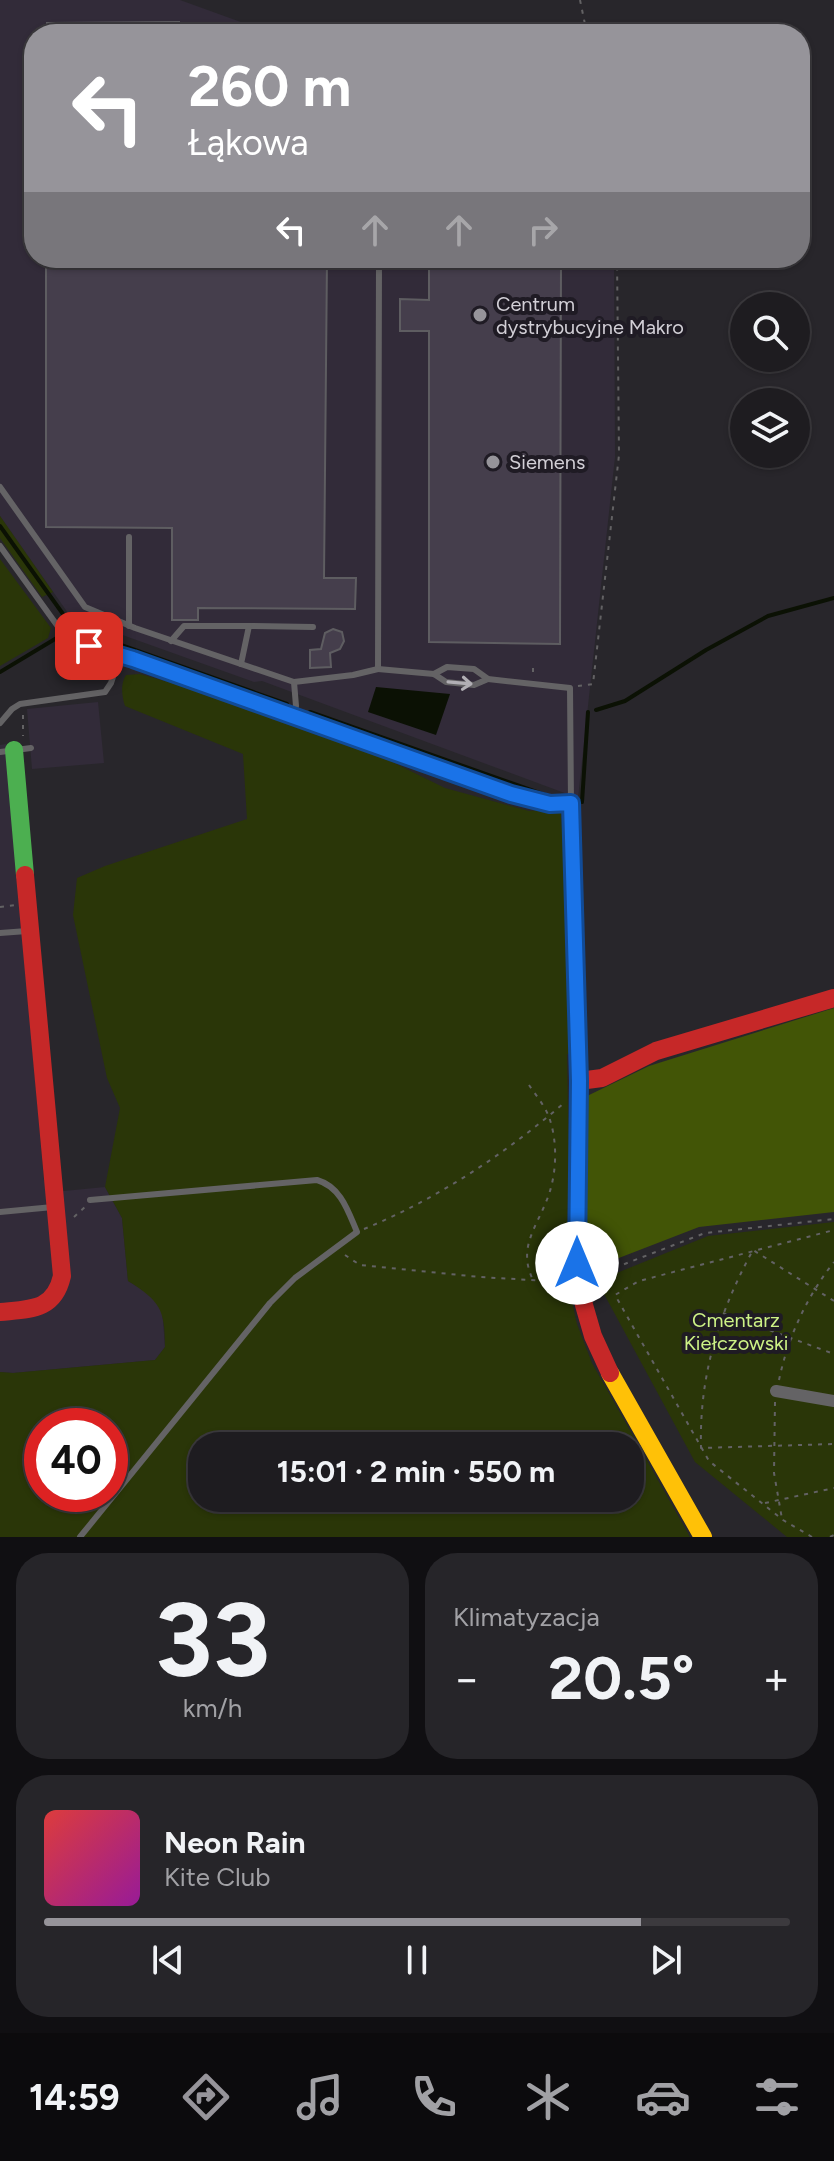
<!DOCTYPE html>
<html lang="pl">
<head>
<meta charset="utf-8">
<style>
	:root { --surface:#1e1c20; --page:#262529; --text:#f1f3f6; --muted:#a1a1a5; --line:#3c3a3e; --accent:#96949a }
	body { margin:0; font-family:Figtree,sans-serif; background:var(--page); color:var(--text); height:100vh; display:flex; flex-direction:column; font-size:30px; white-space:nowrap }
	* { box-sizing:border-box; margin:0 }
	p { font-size:26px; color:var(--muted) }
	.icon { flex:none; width:44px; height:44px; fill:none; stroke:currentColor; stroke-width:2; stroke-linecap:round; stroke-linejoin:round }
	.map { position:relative; height:1537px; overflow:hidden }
	.panel { display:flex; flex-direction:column; gap:16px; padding:16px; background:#100f12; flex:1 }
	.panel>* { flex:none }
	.hud { position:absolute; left:24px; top:24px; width:786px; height:244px; border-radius:32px; box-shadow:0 2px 6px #0004,0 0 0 2px var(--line); background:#96949a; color:#fff; overflow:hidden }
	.buttons { position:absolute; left:730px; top:292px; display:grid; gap:16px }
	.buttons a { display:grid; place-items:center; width:80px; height:80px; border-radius:50%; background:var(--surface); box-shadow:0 2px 6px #0004,0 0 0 2px var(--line); font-size:40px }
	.speed { position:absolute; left:24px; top:1408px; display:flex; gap:16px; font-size:40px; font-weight:700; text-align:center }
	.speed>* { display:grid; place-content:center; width:104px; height:104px; border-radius:50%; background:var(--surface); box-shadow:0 2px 6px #0004,0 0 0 2px var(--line); line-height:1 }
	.speed .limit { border:12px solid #d22; background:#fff; color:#111 }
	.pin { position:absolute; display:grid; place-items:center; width:68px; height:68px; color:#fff; margin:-34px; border-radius:16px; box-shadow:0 4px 12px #0006 }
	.me { position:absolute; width:88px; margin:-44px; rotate:0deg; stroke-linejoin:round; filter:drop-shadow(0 0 6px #0008) }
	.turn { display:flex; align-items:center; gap:28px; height:168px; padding:0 32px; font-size:36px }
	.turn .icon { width:104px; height:104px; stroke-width:2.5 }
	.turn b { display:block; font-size:56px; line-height:68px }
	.lanes { display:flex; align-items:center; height:76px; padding:0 32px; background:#0003; justify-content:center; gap:40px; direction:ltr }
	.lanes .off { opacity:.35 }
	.big { font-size:60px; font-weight:700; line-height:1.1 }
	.panel .tile { flex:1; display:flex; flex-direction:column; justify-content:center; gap:12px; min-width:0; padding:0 28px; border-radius:32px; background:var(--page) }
	.panel .dial { align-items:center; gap:0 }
	.dial b { font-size:104px; line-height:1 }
	.song { display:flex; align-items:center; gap:24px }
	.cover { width:96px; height:96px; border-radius:12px; background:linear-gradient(135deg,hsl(0 70% 55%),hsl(300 70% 35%)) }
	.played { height:8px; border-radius:4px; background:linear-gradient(90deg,var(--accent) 80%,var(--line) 80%) }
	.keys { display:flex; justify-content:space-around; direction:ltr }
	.heat { display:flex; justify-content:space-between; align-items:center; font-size:44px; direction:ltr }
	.panel .tiles { flex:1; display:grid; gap:16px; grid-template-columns:1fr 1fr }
	.tile:last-child { grid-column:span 2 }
	.trip { position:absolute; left:188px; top:1432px; width:456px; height:80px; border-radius:32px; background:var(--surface); box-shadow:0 2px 6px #0004,0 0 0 2px var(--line); font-weight:700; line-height:80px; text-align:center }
	.menu { display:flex; height:128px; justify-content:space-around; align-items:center; background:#0c0b0d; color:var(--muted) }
	.menu .icon { width:56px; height:56px }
	.menu .current { color:var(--accent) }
	.menu b { font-size:36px; color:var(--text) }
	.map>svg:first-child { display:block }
</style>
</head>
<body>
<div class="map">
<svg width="834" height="1537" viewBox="0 0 834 1537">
	<rect width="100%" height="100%" fill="#28262b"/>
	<!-- built -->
	<g fill="#322b39">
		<polygon points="0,0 180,0 274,34 34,34 34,258 614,258 615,457 578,798 262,681 254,682 86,622 75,623 0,516"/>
		<polygon points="98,702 104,763 32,769 27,709"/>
		<polygon points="6,744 44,1181 64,1191 105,1187 122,1218 128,1281 148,1293 162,1308 165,1347 155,1360 13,1373 0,1372 0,745"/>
	</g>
	<!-- green -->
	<g fill="#2a3608" fill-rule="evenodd">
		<polygon points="0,516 53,592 42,597 0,538"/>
		<polygon points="0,559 51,628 48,638 0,666"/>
		<path d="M140 674 213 695 311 733 376 754 445 788 529 811 555 809 561 812 562 831 566 832 572 1055 567 1054 569 1157 566 1274 577 1324 592 1363 690 1537H0V1372L13 1373 155 1360 165 1347C165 1309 160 1301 128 1281L122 1218 105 1187 120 1108 107 1078 73 915 77 878 105 866 247 819 243 754 125 706C122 697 120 684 126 675ZM42 1426H110V1494H42ZM202 1446H630V1498H202Z"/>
		<polygon points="834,1222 834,1537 787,1537 695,1462 597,1281 708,1236"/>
	</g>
	<!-- forest -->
	<polygon fill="#425506" points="834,1008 834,1212 699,1227 593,1268 586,1247 587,1096 649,1066"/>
	<!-- water -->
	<polygon fill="#0b1104" points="376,687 450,694 436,735 368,712"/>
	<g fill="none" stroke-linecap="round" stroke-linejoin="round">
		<!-- stream -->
		<g stroke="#0b1104" stroke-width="4">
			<polyline points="0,526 73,628 287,704"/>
			<polyline points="0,672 60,636"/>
			<polyline points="596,710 625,701 706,650 768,616 834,598"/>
			<polyline points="310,712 548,796"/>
			<polyline points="582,802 588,712"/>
		</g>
	</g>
	<!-- building -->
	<g fill="#453e4c" stroke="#5e5d61" stroke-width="2">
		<polygon points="179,22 179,34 47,34 47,23"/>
		<polygon points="46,258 327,258 324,578 356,578 355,609 198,608 198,620 172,620 172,528 46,527"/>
		<polygon points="429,258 561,258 560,644 429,642 429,331 400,331 400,299 429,300"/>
		<polygon points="333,629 342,632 344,641 340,649 330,653 331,667 310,668 310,650 321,649 325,633"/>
	</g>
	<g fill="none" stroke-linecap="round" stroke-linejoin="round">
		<!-- path -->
		<g stroke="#636264" stroke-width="2" stroke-dasharray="4 6" stroke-linecap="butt">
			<polyline points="580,0 587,34"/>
			<polyline points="533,668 533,672"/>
			<polyline points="578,686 593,684 619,455 617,258"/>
			<polyline points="23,715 23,736"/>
			<polyline points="0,907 15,905"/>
			<path d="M529 1085C535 1094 545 1106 549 1117 557 1139 557 1168 550 1191 540 1224 516 1245 533 1280"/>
			<polyline points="74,1217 85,1207"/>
			<path d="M364 1229C437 1199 505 1154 564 1103"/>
			<polyline points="345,1255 360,1265 480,1277 566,1282"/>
			<polyline points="596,1275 705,1233 834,1219"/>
			<path d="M834 1301 753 1250C719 1312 699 1376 701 1448L834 1444"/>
			<polyline points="723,1313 834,1354"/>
			<path d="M779 1380C788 1337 807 1296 834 1262"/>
			<polyline points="775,1402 774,1473 782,1519"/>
			<polyline points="765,1503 834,1488"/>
			<polyline points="812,1537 783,1520 709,1461 615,1295 639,1281 834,1230"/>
			<polyline points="830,1537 834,1535"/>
		</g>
		<!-- lane -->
		<g stroke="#646365" stroke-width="6">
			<polyline points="379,258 378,669 434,674 446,682 474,685 488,679"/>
			<polyline points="0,487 85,607 135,628 294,682"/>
			<polyline points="129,537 129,626"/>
			<polyline points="0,546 59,628 70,638 133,659 511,794 550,804 571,803 570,688 488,679 474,669 447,667 434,674"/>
			<polyline points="249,626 313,627"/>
			<polyline points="171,641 184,626 249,626 241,664"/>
			<polyline points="293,716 296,706 294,682 353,675 378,669"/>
			<polyline points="0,723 12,709 20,704 105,692 111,683 120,655"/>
			<polyline points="0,752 31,748"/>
			<polyline points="0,933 27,931"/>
			<polyline points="0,1212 53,1207"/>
			<path d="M80 1537 270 1303 295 1278 357 1232C348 1211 341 1187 317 1180L90 1200"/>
		</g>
		<!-- street -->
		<polyline stroke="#646365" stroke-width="12" points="776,1391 834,1401"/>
		<!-- fast -->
		<polyline stroke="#4caf50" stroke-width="18" points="14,750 25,875"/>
		<!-- slow -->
		<polyline stroke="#ffc107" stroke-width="18" points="610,1373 703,1537"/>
		<!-- jam -->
		<g stroke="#c62828" stroke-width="18">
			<polyline points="571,803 579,1081 577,1263 584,1305 593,1336 610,1373"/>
			<polyline points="579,1081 602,1078 656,1051 834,998"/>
			<path d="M0 1312C30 1309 54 1311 62 1276L25 875"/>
		</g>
	</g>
	<!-- one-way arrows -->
	<defs><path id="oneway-shaft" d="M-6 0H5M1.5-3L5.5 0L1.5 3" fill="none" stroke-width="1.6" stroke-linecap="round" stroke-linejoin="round" transform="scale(2)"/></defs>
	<use stroke="#b1afb4" href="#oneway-shaft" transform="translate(460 683) rotate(5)"/>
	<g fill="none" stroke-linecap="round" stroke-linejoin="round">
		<defs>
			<polyline id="route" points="89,646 133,659 511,794 550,804 571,803 579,1081 577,1263"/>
		</defs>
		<!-- route casing -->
		<use href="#route" stroke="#114b97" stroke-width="20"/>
		<!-- route -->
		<use href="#route" stroke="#1a73e8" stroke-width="14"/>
	</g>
	<!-- markers -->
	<g fill="#96949a" stroke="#1f1b24" stroke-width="3">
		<circle cx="480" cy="315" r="8"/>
		<circle cx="493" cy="462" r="8"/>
	</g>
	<g text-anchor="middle" stroke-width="8" stroke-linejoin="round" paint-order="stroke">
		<!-- poi labels -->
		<g font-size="20" fill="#d2cfd6" stroke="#1f1b24" text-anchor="start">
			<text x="496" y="311">Centrum<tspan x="496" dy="23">dystrybucyjne Makro</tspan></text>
			<text x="509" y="469">Siemens</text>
		</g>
		<!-- park labels -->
		<g font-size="20" fill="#cdf286" stroke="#1f1b24">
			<text x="736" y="1327">Cmentarz<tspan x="736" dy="23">Kiełczowski</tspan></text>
		</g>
	</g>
</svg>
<div class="buttons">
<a><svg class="icon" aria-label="search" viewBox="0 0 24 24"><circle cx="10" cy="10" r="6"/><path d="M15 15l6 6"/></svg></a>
<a><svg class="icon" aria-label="layers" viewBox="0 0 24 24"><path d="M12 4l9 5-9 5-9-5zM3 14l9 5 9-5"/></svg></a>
</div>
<div class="speed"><div class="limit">40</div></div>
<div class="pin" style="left:89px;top:646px;background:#d93025"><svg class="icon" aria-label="arrive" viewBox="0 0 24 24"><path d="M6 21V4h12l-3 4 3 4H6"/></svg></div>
<svg class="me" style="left:577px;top:1263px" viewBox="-20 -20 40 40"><circle r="19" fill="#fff"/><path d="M0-13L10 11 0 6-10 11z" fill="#1a73e8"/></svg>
<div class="trip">15:01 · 2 min · 550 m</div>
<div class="hud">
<div class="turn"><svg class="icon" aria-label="left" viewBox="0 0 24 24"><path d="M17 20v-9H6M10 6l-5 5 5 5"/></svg><div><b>260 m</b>Łąkowa</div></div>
<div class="lanes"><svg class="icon" aria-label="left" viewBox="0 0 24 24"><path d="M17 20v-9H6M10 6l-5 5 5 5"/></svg><svg class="icon off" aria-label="ahead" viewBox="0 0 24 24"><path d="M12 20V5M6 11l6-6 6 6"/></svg><svg class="icon off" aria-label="ahead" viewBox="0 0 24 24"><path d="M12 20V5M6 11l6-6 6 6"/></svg><svg class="icon off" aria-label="right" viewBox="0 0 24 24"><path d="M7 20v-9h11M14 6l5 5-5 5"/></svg></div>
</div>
</div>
<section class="panel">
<div class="tiles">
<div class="tile dial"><b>33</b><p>km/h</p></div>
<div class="tile"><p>Klimatyzacja</p>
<div class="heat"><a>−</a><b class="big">20.5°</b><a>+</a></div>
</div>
<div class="tile">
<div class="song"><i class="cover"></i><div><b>Neon Rain</b><p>Kite Club</p></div></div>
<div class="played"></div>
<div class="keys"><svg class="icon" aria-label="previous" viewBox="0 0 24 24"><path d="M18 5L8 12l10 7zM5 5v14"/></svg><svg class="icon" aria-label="pause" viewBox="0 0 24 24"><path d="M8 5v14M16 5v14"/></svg><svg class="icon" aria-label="next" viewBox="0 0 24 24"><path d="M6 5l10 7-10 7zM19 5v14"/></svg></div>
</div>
</div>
</section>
<nav class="menu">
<b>14:59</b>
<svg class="icon current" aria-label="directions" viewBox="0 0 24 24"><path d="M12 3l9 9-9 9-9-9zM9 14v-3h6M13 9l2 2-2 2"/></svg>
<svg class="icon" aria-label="music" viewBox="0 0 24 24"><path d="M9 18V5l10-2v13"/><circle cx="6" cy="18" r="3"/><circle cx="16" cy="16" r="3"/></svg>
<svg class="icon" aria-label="phone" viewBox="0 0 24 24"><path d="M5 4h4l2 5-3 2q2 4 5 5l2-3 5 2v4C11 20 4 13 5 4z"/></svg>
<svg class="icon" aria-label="climate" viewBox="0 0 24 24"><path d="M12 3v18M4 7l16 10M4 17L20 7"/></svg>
<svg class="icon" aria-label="car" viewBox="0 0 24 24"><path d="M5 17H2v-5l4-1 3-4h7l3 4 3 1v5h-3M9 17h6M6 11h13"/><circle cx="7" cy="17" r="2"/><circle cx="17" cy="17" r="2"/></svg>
<svg class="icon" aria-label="filters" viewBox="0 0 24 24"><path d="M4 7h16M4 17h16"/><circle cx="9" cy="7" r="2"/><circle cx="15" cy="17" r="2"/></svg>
</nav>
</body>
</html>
